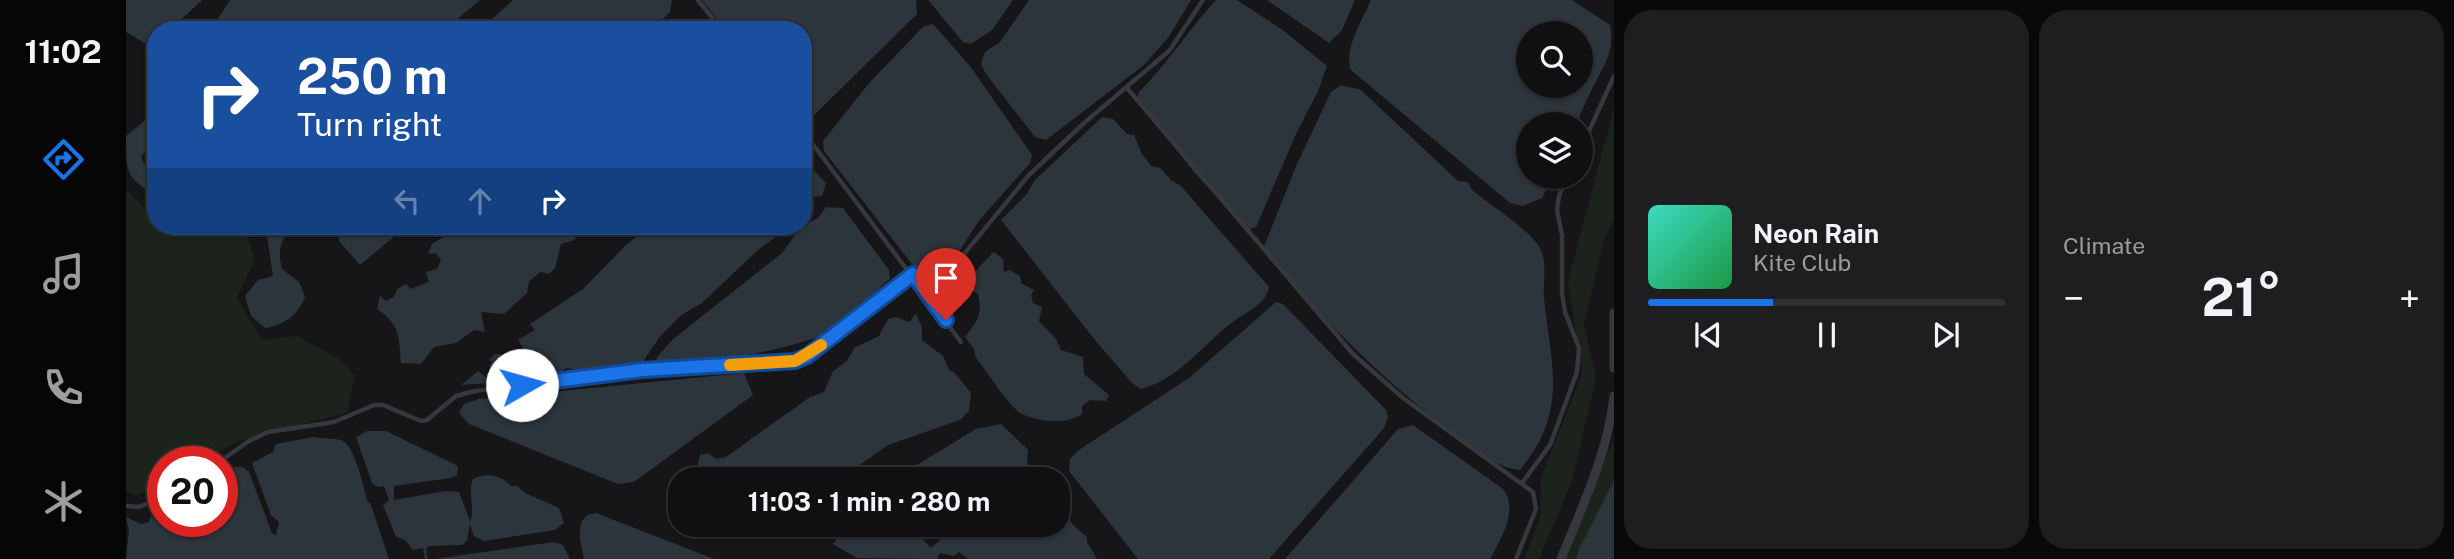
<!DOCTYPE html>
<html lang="en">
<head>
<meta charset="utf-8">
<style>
	:root { --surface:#101012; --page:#1e1e20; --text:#f1f3f6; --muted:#9c9d9f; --line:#303032; --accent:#1a73e8 }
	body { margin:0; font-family:"Public Sans",sans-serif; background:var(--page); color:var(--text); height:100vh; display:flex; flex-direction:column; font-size:26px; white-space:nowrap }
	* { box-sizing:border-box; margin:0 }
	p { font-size:23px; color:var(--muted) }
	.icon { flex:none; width:38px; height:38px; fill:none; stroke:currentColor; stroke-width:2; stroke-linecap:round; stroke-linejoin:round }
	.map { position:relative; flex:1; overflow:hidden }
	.side { display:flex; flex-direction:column; gap:10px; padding:10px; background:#09090a; width:840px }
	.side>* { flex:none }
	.guide { position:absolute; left:21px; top:21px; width:665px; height:214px; border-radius:28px; box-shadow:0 2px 5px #0004,0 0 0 2px var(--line); background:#1a4fa0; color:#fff; overflow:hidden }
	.buttons { position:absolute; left:1390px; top:21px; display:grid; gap:14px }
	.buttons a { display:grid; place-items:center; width:77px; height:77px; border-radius:50%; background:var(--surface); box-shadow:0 2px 5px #0004,0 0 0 2px var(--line); font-size:35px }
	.speed { position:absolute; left:21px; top:446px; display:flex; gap:14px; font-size:35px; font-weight:700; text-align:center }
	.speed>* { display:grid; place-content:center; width:91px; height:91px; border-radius:50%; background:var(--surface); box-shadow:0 2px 5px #0004,0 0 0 2px var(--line); line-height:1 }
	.speed .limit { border:10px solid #d22; background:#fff; color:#111 }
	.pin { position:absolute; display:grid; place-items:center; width:60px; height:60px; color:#fff; margin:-72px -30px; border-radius:50% 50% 50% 0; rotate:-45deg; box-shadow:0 0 7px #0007 }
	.pin .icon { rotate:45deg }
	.me { position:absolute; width:77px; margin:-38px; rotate:83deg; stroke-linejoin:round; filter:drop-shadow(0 0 5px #0008) }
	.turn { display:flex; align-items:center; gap:24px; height:147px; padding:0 35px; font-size:32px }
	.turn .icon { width:91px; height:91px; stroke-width:2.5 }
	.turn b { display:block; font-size:49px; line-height:60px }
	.lanes { display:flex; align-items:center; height:66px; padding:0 35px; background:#0003; justify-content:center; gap:35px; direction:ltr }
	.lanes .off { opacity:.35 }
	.big { font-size:52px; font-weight:700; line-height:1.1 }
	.side .widget { flex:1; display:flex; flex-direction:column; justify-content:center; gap:10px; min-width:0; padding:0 24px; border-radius:28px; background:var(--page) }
	.song { display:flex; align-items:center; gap:21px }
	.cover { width:84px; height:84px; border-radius:10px; background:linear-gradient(135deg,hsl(170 70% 55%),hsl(140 70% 35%)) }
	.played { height:7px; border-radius:4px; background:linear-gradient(90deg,var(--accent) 35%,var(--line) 35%) }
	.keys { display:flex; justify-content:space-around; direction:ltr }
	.heat { display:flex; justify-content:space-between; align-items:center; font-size:38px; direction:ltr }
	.side .tiles { flex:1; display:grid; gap:10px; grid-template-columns:repeat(2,1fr) }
	.trip { position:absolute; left:542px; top:467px; width:402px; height:70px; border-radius:28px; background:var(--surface); box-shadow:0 2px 5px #0004,0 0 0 2px var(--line); font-weight:700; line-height:70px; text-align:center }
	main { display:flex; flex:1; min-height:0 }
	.dock { display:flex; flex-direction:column; width:126px; justify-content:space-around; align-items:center; background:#060607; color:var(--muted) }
	.dock .icon { width:49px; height:49px }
	.dock .selected { color:var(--accent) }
	.dock b { font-size:32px; color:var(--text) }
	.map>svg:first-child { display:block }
</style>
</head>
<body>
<main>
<nav class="dock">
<b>11:02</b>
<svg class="icon selected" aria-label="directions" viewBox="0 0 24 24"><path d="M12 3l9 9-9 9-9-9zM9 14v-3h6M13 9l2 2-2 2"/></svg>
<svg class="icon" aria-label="music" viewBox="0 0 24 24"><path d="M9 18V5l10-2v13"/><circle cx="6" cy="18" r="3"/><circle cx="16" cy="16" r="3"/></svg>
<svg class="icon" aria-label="phone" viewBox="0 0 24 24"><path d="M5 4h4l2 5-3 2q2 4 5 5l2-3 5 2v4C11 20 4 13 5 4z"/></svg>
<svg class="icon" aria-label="climate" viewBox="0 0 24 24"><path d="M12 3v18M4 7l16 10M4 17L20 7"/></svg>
</nav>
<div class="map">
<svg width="1488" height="559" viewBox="0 0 1488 559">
	<rect width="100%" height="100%" fill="#161618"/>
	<!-- green -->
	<g fill="#1c231d">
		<polygon points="1488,108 1488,218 1477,242 1458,325 1470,378 1446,481 1413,559 1398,559 1414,518 1415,478 1456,374 1442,281"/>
		<polygon points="0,189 22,212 30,215 30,226 112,226 119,230 129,259 111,298 136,340 171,336 213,359 229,376 221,413 115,440 73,462 37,462 37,482 10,496 0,491"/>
		<polygon points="1488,438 1488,559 1438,559"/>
	</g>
	<!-- water -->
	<g fill="#2c353c" fill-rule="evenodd">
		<polygon points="0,0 76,0 44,30 30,30 30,41 22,45 0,32"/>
		<polygon points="104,0 354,0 318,30 90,30 88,25"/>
		<polygon points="387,0 545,0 546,1 544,12 525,30 354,30"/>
		<polygon points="576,0 790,0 791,14 679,124 677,30 600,30"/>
		<polygon points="802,0 887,0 866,30 845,44 837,42"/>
		<polygon points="903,0 1065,0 1042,38 1018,65 920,140 909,137 860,74 855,64 859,52 874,42"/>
		<path d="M1090 0H1111L1158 31 1201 66 1192 91 1169 136 1130 227 1122 230 1067 171 1011 99 1013 92C1042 63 1063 29 1090 0Z"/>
		<polygon points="1141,0 1229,0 1216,30 1203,43"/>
		<path d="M1245 0H1446L1484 25C1488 49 1481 61 1471 79 1463 94 1457 109 1450 124H1402V177H1426L1416 198 1397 206 1384 203 1225 70C1217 50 1237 19 1245 0ZM1402 33H1454V86H1402Z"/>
		<polygon points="807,24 844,66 906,155 904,163 852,222 820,272 807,279 785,263 698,151 697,141 744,82 797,27"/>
		<path d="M1215 85 1235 90 1332 181 1342 182 1346 190C1364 205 1405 230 1415 250 1421 263 1417 283 1418 298 1425 366 1443 411 1394 470 1371 468 1354 451 1335 438 1259 384 1197 319 1137 249L1171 164 1205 92Z"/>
		<path d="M26 115 30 116V152L20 150 15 157 21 170 30 173V196C0 177 0 173 0 136Z"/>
		<path d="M976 117 987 119 1001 134 1008 135 1016 154 1025 166 1034 168 1046 181 1054 185 1143 287C1141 303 1121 312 1108 321 1078 343 1054 379 1015 389L1006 383 969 340 875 220 901 194 908 181Z"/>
		<polygon points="677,159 700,183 696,196 687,197 678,202 677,214"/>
		<path d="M700 207 717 208 763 270 764 279C752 287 748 298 734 303L731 312 716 319 718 325C673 351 582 363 529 364L531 357 546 340 656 253 675 227 692 218Z"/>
		<path d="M149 226H165C155 243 151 248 156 269L173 282 179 297C171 316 160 324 139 328L125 316 119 296 132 280 147 276 141 236Z"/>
		<polygon points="212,226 281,226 234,265 213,241"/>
		<path d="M335 226 350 230 353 226H465L451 230 449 240 435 244 429 268 423 274 414 272 403 282 401 293 378 314 355 312 359 332 348 330 330 343 308 347 295 364 275 363C273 338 274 324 251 309L254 296 260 301 268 297 271 289 280 284 284 289 303 282 300 272 311 269 315 260 310 253 302 254 306 244Z"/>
		<polygon points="524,226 665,226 633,249 576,303 555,315 533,338 514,366 461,371 441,368 421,379 335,385 352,371 362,379 369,372 363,366 366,363 363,360 369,354 374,354 382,362 398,350 392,340 409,330 404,324 457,289 500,245"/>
		<path d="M868 252 877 259 878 272 884 270 894 276 895 283 908 290 905 295 907 303 916 307 913 321 930 339 935 350 957 357 958 374 983 395 980 401 964 400 956 406V414C941 425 913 422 896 414 884 408 860 370 850 358L848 349 839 337C851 322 857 314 852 294L844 289C846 270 856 265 868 252Z"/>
		<polygon points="1150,302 1157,304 1260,410 1262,417 1258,428 1143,559 1012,559 943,471 944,459 953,450 1063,378"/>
		<polygon points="790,314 796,327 796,340 817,356 823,370 828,372 845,393 843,411 834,420 762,445 715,478 569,479 574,455 582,453 590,459 600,457 684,397 698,392 707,371 721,361 728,348 753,336 762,319 770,317 783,322"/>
		<polygon points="618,373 627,395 508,482 492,484 343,424 333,413 338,404 353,399"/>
		<polygon points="875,424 902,450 901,463 919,479 810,479 808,470 789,466 850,429"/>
		<path d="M1287 425 1377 489C1393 509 1375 539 1364 559H1159L1272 429Z"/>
		<path d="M241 431H260L332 466 331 475 325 478 268 486V500L319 491 333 492 344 521C350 510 341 493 347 479 361 472 375 475 385 486H391L399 493 433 508 438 523 429 530 358 541 348 536 344 524 341 541 336 545 303 546 300 549 302 559H299L297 548 287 550 279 540 270 537 257 505 263 500 258 486 252 487 246 483 230 437Z"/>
		<path d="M187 437C196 439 207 438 215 440 229 444 238 489 241 500L245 505 263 559H0L3 530 0 517 15 524 23 522 25 516 35 510 33 504 35 501 37 522H96V480L108 467H117L123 472 146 533 150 535 153 522 145 515 126 463 147 452 150 444Z"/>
		<polygon points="1488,480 1488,559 1450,559 1453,549"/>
		<polygon points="933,505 948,526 961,537 961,542 971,559 842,559 833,552 828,556 814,553 811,559 731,558 707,544 716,532 718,535 724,533 728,525 788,525 787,529 805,548 820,534 819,525 933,525"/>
		<path d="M470 513 588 559H458C455 542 446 515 470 513Z"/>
		<polygon points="428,542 437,545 444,559 309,559"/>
	</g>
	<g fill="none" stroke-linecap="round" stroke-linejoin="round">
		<!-- lane -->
		<g stroke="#37383d" stroke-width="4.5">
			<polyline points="572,0 596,30"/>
			<polyline points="1001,88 1227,354 1277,398 1407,492 1410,509 1390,559"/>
			<polyline points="677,131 835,342"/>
			<polyline points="1454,151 1488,76"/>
			<polyline points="793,283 808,283 820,276 902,176 958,123 1043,51 1077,0"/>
			<polyline points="93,462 123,441 142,432 208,422 248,405 257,405 295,421 301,420 330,396 349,391 516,370 669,361 681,356 787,274"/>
			<polyline points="1396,483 1424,445 1451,372 1453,348 1439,312 1436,293 1436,235 1431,210 1433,196 1441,177"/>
			<polyline points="0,506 13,507 37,497"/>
		</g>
		<!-- street -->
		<g stroke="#37383d" stroke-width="9">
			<polyline points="1488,313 1488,368"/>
			<path d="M1435 559C1456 507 1482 453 1488 396"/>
		</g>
	</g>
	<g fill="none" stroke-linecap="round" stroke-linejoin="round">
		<defs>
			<polyline id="route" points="396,385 516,370 669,361 681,356 787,274 820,320"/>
		</defs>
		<!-- route casing -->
		<use href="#route" stroke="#114b97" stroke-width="18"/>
		<!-- route -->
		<use href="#route" stroke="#1a73e8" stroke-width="12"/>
		<!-- slow -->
		<polyline stroke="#f59e0b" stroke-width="12" points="604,365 669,361 695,345"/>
	</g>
</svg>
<div class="buttons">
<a><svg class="icon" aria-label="search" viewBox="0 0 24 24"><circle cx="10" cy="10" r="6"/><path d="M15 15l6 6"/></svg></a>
<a><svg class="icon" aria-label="layers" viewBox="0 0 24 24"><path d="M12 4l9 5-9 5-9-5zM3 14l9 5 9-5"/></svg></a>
</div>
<div class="speed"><div class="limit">20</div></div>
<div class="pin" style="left:820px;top:320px;background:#d93025"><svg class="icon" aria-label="arrive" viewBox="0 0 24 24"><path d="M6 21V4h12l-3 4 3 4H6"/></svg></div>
<svg class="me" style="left:396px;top:385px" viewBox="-20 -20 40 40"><circle r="19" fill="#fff"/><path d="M0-13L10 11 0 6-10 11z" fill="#1a73e8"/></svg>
<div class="trip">11:03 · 1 min · 280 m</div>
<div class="guide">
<div class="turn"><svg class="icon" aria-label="right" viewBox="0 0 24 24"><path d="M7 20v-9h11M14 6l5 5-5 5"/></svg><div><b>250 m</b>Turn right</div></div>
<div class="lanes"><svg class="icon off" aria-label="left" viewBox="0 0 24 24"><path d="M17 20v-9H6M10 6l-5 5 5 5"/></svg><svg class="icon off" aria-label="ahead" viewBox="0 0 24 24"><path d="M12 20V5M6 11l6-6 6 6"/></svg><svg class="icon" aria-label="right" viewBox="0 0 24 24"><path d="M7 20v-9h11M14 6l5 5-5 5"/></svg></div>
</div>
</div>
<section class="side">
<div class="tiles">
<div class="widget">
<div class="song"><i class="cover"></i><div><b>Neon Rain</b><p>Kite Club</p></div></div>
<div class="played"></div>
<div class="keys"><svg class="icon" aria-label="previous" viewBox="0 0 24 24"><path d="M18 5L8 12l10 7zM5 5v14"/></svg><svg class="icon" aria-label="pause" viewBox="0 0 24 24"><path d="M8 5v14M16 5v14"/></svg><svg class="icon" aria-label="next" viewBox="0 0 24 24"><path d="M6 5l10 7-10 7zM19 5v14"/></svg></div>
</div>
<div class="widget"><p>Climate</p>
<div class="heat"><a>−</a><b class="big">21°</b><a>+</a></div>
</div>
</div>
</section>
</main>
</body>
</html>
